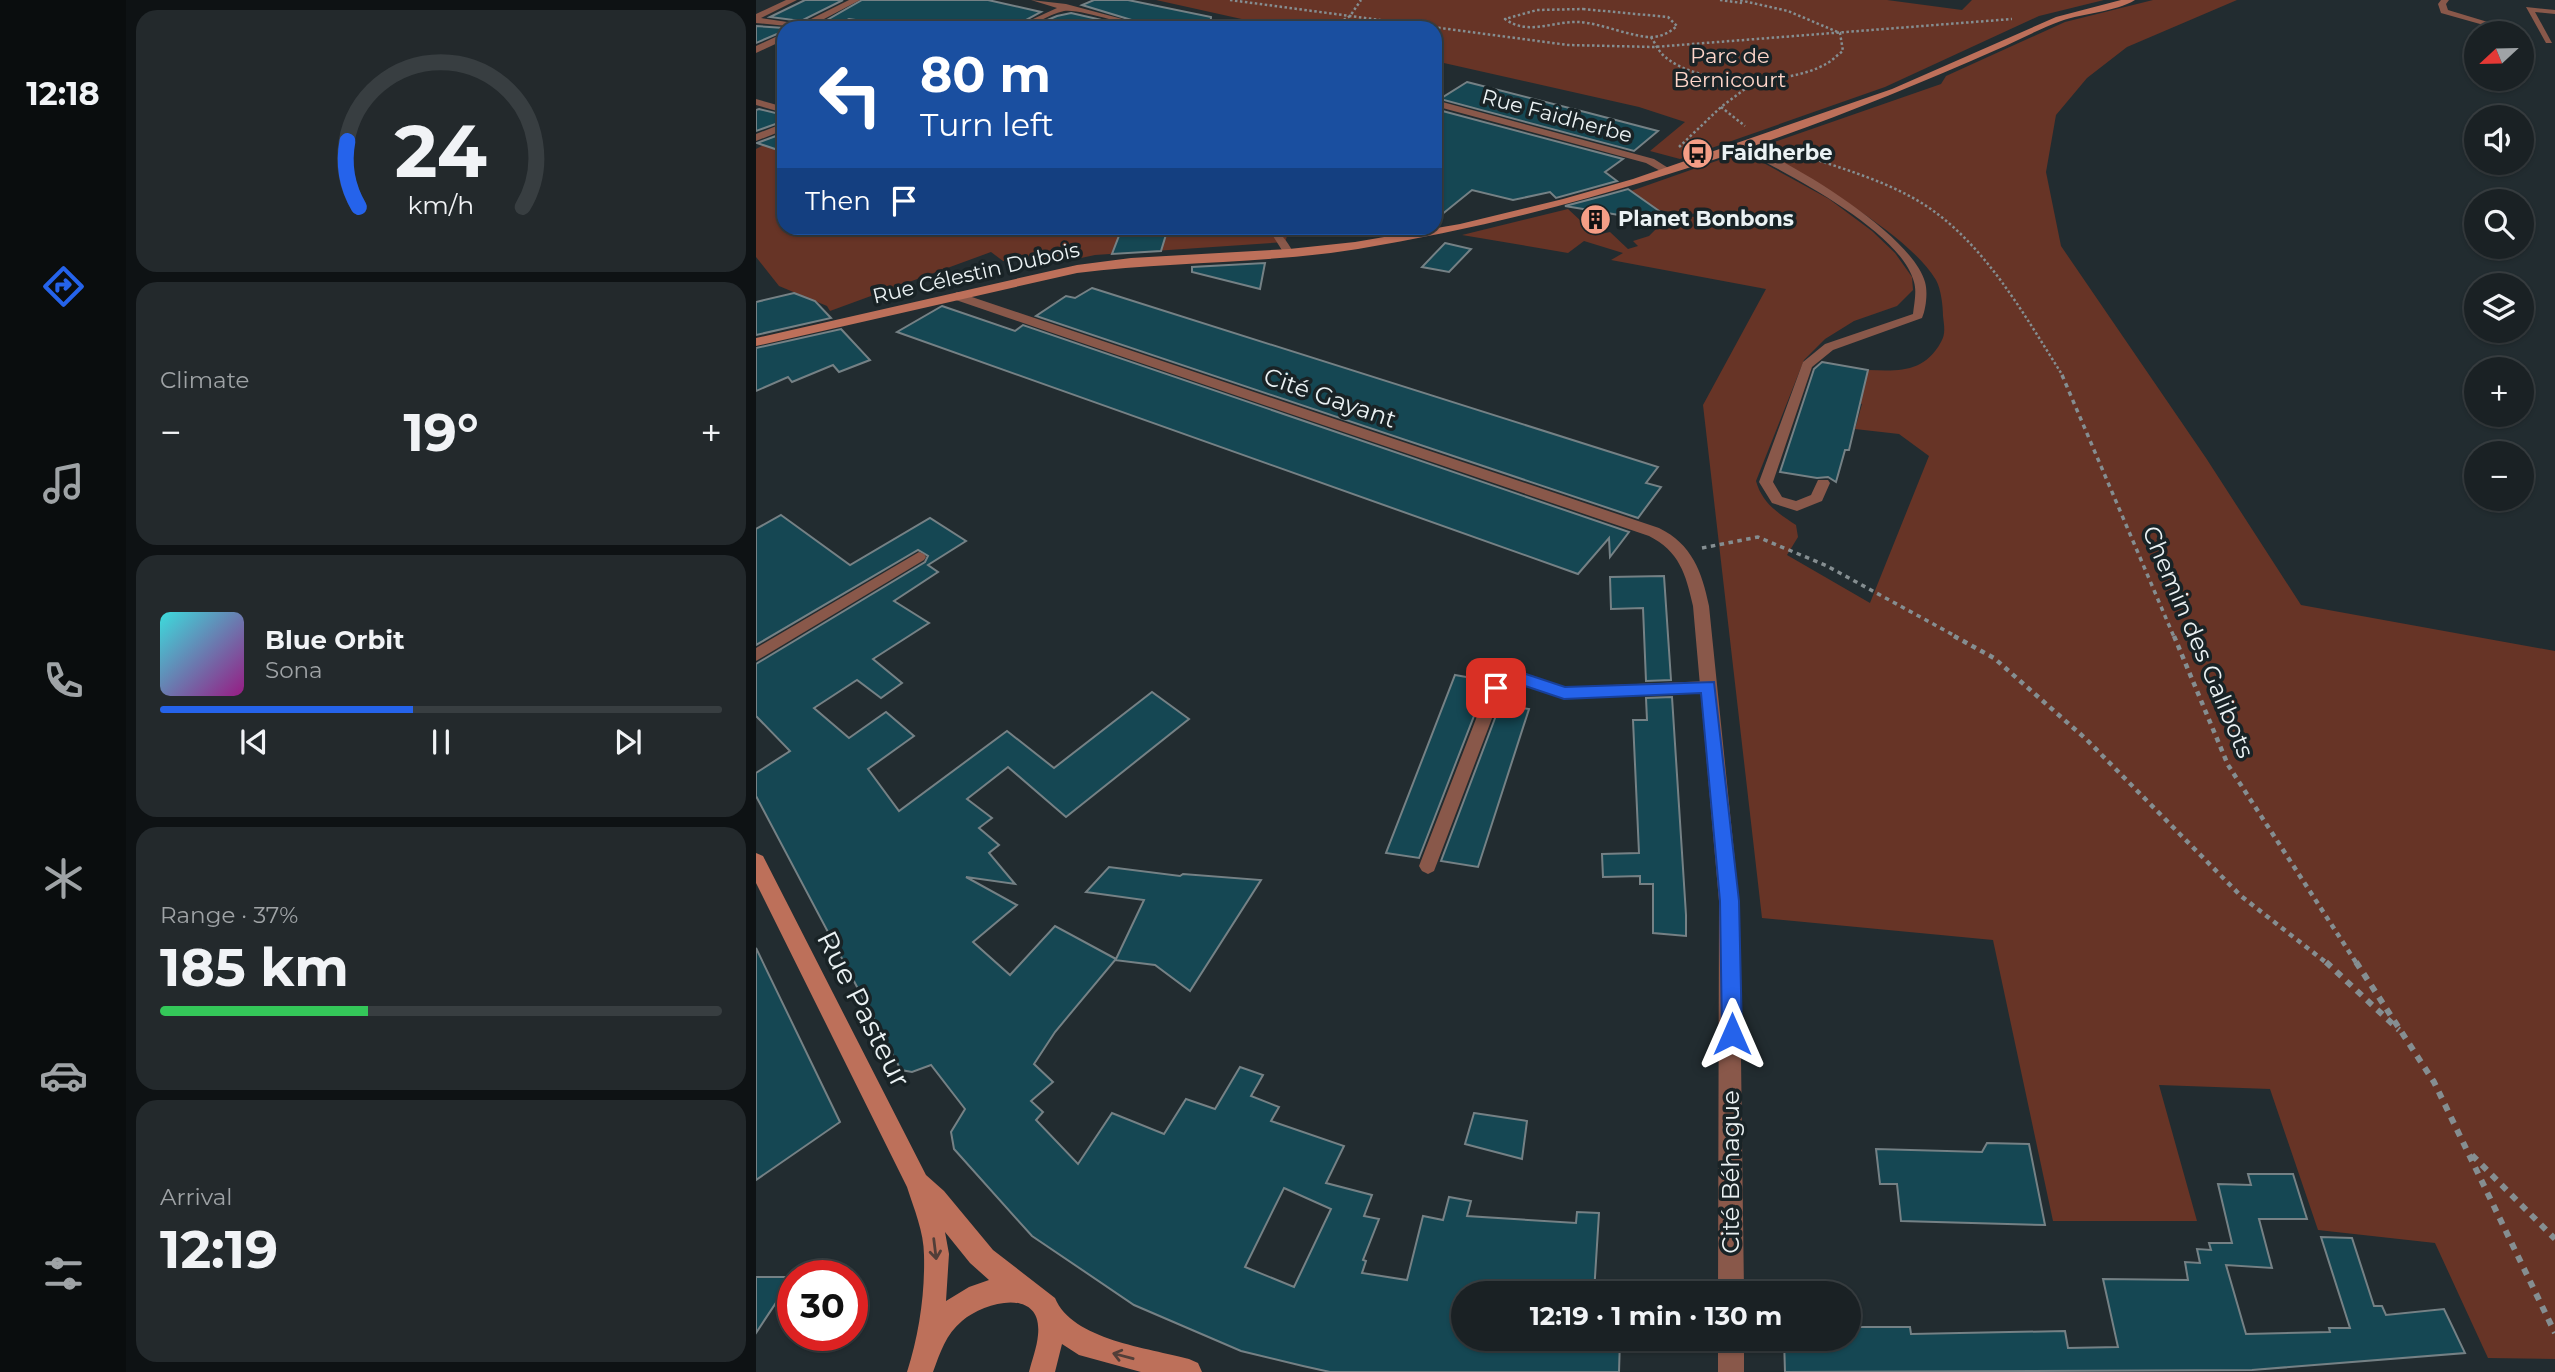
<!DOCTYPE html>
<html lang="en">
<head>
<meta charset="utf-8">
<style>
	:root { --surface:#1a2124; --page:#23292c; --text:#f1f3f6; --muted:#9fa3a6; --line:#383e41; --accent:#2563eb }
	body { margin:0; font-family:Montserrat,sans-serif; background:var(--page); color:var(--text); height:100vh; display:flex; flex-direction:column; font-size:26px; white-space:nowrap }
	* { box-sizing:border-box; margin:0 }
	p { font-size:23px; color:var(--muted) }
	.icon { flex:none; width:38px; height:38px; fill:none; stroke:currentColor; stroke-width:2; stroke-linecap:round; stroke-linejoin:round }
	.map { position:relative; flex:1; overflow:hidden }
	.details { display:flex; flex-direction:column; gap:10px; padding:10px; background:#0e1214; width:630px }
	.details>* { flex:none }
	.hud { position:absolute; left:21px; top:21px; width:665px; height:214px; border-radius:21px; box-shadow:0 2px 5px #0004,0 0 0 2px var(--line); background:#1a4fa0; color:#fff; overflow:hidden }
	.needle { width:46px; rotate:248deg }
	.fabs { position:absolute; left:1708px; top:21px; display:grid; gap:14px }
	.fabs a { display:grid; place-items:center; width:70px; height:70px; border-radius:50%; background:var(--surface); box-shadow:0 2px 5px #0004,0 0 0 2px var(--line); font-size:35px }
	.speed { position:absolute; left:21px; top:1260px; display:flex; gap:14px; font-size:35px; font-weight:700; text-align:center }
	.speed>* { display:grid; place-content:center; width:91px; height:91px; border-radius:50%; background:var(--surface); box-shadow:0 2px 5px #0004,0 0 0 2px var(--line); line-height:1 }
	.speed .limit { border:10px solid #d22; background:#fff; color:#111 }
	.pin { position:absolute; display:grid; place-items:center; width:60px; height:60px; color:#fff; margin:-30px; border-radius:14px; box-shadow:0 4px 10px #0006 }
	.me { position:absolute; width:77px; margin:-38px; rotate:0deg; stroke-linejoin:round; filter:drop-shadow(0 0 5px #0008) }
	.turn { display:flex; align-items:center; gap:24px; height:147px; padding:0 28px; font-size:32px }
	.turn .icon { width:91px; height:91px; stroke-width:2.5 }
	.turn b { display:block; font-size:49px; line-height:60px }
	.then { display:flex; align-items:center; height:66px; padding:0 28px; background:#0003; gap:14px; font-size:26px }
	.big { font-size:52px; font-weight:700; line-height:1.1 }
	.details .card { flex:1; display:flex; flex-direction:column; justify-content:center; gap:10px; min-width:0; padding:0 24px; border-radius:21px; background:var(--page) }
	.details .dial { align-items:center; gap:0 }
	.dial svg { height:182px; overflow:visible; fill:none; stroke:var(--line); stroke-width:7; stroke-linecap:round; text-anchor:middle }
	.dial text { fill:var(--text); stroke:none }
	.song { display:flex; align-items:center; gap:21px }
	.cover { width:84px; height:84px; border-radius:10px; background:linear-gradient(135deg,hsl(180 70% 55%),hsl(310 70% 35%)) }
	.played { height:7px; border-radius:4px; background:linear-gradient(90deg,var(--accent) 45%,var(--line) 45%) }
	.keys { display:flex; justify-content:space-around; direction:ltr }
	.heat { display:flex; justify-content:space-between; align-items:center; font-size:38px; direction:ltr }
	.charge { height:10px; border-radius:5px; background:linear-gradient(90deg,#34c759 37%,var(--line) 0) }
	.trip { position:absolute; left:695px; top:1281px; width:410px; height:70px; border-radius:35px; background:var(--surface); box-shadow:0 2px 5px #0004,0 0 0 2px var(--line); font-weight:700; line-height:70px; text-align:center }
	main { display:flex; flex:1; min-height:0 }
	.menu { display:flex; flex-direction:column; width:126px; justify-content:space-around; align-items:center; background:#0a0d0e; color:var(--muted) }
	.menu .icon { width:49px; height:49px }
	.menu .active { color:var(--accent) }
	.menu b { font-size:32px; color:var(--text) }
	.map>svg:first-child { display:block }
</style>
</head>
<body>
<main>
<nav class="menu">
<b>12:18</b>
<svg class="icon active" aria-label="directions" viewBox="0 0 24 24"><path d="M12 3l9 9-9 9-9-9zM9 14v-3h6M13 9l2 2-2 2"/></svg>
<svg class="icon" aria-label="music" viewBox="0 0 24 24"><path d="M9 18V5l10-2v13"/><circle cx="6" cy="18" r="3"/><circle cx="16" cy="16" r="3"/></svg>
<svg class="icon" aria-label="phone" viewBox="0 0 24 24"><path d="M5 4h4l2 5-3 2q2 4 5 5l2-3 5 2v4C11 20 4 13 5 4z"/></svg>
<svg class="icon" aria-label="climate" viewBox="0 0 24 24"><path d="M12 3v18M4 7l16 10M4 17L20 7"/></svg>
<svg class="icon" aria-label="car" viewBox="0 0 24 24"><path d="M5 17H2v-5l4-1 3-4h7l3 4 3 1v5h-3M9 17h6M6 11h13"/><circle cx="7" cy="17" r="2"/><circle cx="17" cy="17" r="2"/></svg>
<svg class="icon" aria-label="filters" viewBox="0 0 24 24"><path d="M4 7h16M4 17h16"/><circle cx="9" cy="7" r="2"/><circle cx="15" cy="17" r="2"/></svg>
</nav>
<section class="details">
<div class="card dial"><svg viewBox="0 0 100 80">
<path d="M14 69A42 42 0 1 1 86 69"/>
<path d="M14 69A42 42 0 0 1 9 40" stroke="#2563eb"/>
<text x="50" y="56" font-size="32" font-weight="700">24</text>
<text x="50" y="72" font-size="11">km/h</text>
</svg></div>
<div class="card"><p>Climate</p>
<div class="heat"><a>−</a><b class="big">19°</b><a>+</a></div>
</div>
<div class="card">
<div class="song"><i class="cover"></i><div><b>Blue Orbit</b><p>Sona</p></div></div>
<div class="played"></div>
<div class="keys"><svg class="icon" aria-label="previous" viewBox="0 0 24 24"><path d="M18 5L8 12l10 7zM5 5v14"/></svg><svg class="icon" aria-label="pause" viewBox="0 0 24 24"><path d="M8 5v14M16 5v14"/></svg><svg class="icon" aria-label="next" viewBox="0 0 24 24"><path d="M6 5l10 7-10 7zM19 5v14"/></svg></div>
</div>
<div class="card"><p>Range · 37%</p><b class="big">185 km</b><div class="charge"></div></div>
<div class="card"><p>Arrival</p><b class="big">12:19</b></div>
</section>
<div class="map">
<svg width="1799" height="1372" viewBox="0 0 1799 1372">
	<rect width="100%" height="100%" fill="#222c30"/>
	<!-- green -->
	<g fill="#673426">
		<polygon points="400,0 1131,0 1206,10 1216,0 1348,0 1283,16 1129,87 924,159 894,151 929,122 883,107 679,61 679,28 526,28"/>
		<path d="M1397 0H1481L1371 47 1331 78 1300 115 1290 172 1305 246 1450 458 1545 605 1799 651V1359L1732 1358 1679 1243 1562 1230 1514 1089 1403 1085 1441 1221H1297L1237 940 1006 918 947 405 1010 289 855 260 867 253 828 241 812 253 706 235 812 209 840 235 854 232 872 249 882 246 877 241 893 236 906 223 920 225 925 216 939 217 941 214 898 210 875 191 983 153 993 155 1073 199 1116 231 1139 253 1156 277 1157 290 1141 306 1098 321 1069 339 1048 360 1000 481C1006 503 1022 513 1040 525L1042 537 1031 555 1114 603 1173 456 1143 434 1099 429 1106 404 1102 403 1112 370C1143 371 1168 373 1185 342 1190 333 1188 326 1187 316 1187 306 1185 289 1180 280 1151 232 1053 180 1004 151L1007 146 1185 84 1190 76 1309 22Z"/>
		<polygon points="8,145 22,151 28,148 28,228 534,228 529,242 339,255 311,261 310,258 247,261 235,252 74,311 71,306 23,286 0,257 0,149"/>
	</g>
	<!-- building -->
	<g fill="#154753" stroke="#758185" stroke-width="2" fill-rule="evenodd">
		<polygon points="49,0 87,0 45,21 14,17"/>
		<polygon points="106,0 232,0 285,12 255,28 155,28 93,19 75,28 57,28"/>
		<polygon points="338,0 372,0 455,17 454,28 402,28 326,5"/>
		<polygon points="315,13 337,18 380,28 272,28 301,16"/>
		<polygon points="0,26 28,28 28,31 0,43"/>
		<polygon points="711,82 829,112 902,131 878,151 684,99"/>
		<polygon points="3,109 28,115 28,121 0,131 0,110"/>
		<polygon points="679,109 867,159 849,172 861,181 800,198 794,192 757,200 716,190 679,220"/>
		<polygon points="28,133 28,152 1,143"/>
		<polygon points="872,189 923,225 809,206 847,196"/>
		<polygon points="366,228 412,228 405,251 356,254"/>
		<polygon points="689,243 715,249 693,272 666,267"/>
		<polygon points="509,263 504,289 436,272 436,267"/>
		<polygon points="336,288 902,467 890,483 905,487 882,518 280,316 310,296 319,298"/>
		<polygon points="38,293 59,301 75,318 0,335 0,302"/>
		<polygon points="186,306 259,331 267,325 873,532 854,557 853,538 822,574 141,332"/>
		<polygon points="85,329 114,360 83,372 77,365 36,382 32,377 0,391 0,348"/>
		<polygon points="1066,362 1112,370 1093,450 1089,450 1080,482 1072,477 1061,478 1024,472 1058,369"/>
		<path d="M25 515 94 565 174 518 210 541 172 565 182 572 138 601 173 623 117 659 146 683 125 698 101 680 58 708 93 738 130 712 158 736 112 769 143 811 251 731 298 768 396 692 433 719 310 817 252 767 211 799 236 818 223 828 243 845 233 853 259 884 210 877 261 905 217 942 254 975 299 926 360 959 388 900 330 892 353 867 424 876 427 874 505 880 434 991 399 965 359 960 299 1032 278 1064 297 1082 275 1101 287 1112 280 1120 322 1164 356 1113 408 1134 430 1099 459 1109 484 1067 507 1075 495 1096 523 1107 515 1121 588 1146 570 1183 616 1195 608 1216 623 1219 607 1260 610 1261 606 1273 651 1280 667 1216 687 1220 693 1197 715 1201 711 1216 820 1223 821 1212 843 1213 838 1293H707V1339H864L863 1372H574L547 1366 485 1351 378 1305 276 1236 198 1149 195 1132 209 1109 175 1065 156 1072 145 1070 0 796V773L34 751 0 716V664L169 562 172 556 162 550 0 645V529ZM528 1188 575 1209 538 1287 489 1267Z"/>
		<polygon points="908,576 915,680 890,681 887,608 855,609 854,577"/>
		<polygon points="699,675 722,679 714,702 723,703 663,858 630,853"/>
		<polygon points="916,697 930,915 930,936 897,933 897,884 884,884 884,876 847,877 846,854 883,853 877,720 891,720 890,698"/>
		<polygon points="744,705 773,709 722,867 685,861"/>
		<polygon points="0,948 84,1122 0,1180"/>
		<polygon points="718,1113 771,1121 766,1159 709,1144"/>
		<polygon points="1231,1143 1273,1144 1289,1225 1145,1221 1141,1184 1124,1184 1120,1149 1226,1152"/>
		<polygon points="1492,1174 1537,1174 1551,1219 1503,1219 1516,1268 1470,1265 1490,1334 1574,1332 1573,1328 1594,1328 1565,1237 1596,1238 1618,1306 1626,1306 1630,1315 1688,1309 1709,1353 1496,1370 1029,1372 1028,1339 1092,1339 1092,1327 1154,1327 1155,1334 1309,1331 1312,1348 1362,1347 1347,1279 1432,1280 1429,1262 1444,1263 1441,1249 1455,1250 1453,1243 1476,1243 1462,1184 1495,1185"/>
		<polygon points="0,1277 37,1277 0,1333"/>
	</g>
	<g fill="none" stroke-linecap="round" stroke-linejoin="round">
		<!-- path-far3 -->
		<g stroke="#858e91" stroke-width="2.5" stroke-dasharray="2.5 2.5" stroke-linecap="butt">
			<polyline points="474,0 812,45 898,47 1256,19"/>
			<polyline points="964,0 986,3"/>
			<path d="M827 9 912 17 921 26C914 32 907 36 897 37 877 38 846 23 822 22 797 21 772 36 749 19L781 10Z"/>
			<polyline points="575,28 594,16 605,0"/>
			<path d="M895 37C899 43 902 50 907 55 941 87 1031 86 1070 64 1076 61 1081 55 1087 51L1084 33 1032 11 983 0"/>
			<polyline points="965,107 989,126"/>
			<polyline points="923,147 965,107 1001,80"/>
			<path d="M1049 156C1088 169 1129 181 1164 202 1228 241 1268 315 1307 376"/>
		</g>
		<!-- path-far2 -->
		<g stroke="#858e91" stroke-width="3.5" stroke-dasharray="4.5 4.5" stroke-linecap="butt">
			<polyline points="1306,375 1418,637"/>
			<polyline points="946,548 1002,537 1071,566 1201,637"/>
		</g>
		<!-- path-far1 -->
		<g stroke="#858e91" stroke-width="4.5" stroke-dasharray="5 5" stroke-linecap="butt">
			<polyline points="1198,636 1238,658 1330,739 1485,896 1572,964"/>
			<polyline points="1418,636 1472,765 1601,964"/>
		</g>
		<!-- path -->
		<g stroke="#858e91" stroke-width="6" stroke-dasharray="7 7" stroke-linecap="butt">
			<polyline points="1570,962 1643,1030"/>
			<polyline points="1600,962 1678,1082 1799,1333"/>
			<polyline points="1716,1155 1799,1239"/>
		</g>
		<!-- lane -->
		<g fill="#89584a" fill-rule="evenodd">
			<polygon points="1685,0 1693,0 1690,4 1692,10 1768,33 1756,33 1685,13 1682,4"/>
			<polygon points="1770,7 1799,10 1799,14 1779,12 1796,43 1790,43"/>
			<path d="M984 142C1030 158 1156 234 1169 282 1172 292 1170 309 1166 318L1077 350 1056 367 1017 482 1026 497 1040 501 1055 495 1062 480H1072L1074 483 1066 501 1041 511 1016 503 1003 482 1047 362 1069 344 1157 314C1158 304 1161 292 1158 282 1144 229 1027 172 981 147L979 145Z"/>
			<path d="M498 228C522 226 526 234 538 253L529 255 517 236Z"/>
			<polygon points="163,552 168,554 170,557 168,560 0,661 0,648"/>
			<polygon points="759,670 808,687 953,681 959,683 961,687 959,691 953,693 808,699 761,683 746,692 678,871 672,874 666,871 663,866 732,688 734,684"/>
		</g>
		<!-- street -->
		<g fill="#89584a" fill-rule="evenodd">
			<polygon points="30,0 41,0 5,18 45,24 93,0 104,0 51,28 0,23 0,14"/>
			<path d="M275 0 310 4 400 28C376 28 324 8 308 11 290 15 276 28 257 28L301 8Z"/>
			<polygon points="28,33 28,40 0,53 0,46"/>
			<polygon points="0,99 28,107 28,113 0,105"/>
			<polygon points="679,100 898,159 917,171 908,173 890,163 679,106"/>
			<polygon points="28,123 28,130 0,141 0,134"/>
			<path d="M201 292 903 528C936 544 946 572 953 606L983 901 988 1293H962L963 901 937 606C930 574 923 551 893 536L197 299 195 296Z"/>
			<rect x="962" y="1339" width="26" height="33"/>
		</g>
		<!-- secondary -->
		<g fill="#bd705a" fill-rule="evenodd">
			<path d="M1365 0H1379C1359 12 1328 13 1305 21 1283 29 1261 41 1240 50 1037 140 821 213 602 249 509 264 414 261 321 273L0 346V338L321 265 375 258 533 249 599 242 704 224 807 199 877 179 1136 89 1300 17Z"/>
			<path d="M0 853 7 856 170 1175 188 1191 237 1250 299 1298C316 1340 393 1348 433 1359L442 1363 446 1372H385L323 1355 306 1344 299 1372H273C276 1360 281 1347 282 1335 287 1287 229 1301 206 1321 190 1334 184 1353 177 1372H151C163 1335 169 1294 168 1255 168 1232 158 1209 151 1187L0 883ZM189 1232 214 1263 233 1280 213 1287 190 1301 193 1254Z"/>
		</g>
	</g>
	<!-- one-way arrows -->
	<defs><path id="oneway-shaft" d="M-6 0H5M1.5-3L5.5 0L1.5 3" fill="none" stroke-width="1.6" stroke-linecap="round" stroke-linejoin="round" transform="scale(1.75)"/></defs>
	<g stroke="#523e38">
		<use href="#oneway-shaft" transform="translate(179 1249) rotate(83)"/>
		<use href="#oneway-shaft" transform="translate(367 1356) rotate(-165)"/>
	</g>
	<!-- route -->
	<polygon fill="#2563eb" stroke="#184099" stroke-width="2" points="758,670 809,687 958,682 983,901 986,1034 983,1041 976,1043 969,1041 966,1034 964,901 945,693 808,699 760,683 746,692 734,692 732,688 734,683"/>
	<!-- icons -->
	<defs>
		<symbol id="bus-disc" viewBox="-11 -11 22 22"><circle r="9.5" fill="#f49e86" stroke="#192326"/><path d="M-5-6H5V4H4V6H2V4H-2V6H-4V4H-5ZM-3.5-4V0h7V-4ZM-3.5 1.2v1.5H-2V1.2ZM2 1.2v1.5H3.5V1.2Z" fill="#111"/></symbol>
		<symbol id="building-disc" viewBox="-11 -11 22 22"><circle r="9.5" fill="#f49e86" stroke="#192326"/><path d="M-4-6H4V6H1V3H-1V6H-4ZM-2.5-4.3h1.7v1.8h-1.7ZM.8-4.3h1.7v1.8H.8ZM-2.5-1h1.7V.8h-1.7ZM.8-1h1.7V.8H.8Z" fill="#111"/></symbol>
	</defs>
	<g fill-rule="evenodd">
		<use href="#bus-disc" x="924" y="136" width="35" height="35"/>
		<use href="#building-disc" x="822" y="202" width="35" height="35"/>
	</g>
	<g text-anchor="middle" stroke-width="7" stroke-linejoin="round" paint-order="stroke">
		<!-- far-park labels -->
		<g font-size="21" fill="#fed5c9" stroke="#192326">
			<text x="974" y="63">Parc de<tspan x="974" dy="24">Bernicourt</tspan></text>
		</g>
		<!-- far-street labels -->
		<g font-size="21" fill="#ebf2f4" stroke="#192326">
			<text transform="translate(801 116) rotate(15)" y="7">Rue Faidherbe</text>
			<text transform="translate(220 273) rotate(-13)" y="7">Rue Célestin Dubois</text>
		</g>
		<!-- far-poi labels -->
		<g font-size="21" font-weight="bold" fill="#ebf2f4" stroke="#192326" text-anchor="start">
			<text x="965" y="160">Faidherbe</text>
			<text x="862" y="226">Planet Bonbons</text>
		</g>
		<!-- street labels -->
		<g font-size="24" fill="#ebf2f4" stroke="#192326">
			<text transform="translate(574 398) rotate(19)" y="8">Cité Gayant</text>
			<text transform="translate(1442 642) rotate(67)" y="8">Chemin des Galibots</text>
			<text transform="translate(975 1172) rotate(-90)" y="8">Cité Béhague</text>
		</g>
		<!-- near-street labels -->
		<g font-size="28" fill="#ebf2f4" stroke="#192326">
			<text transform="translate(108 1009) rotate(63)" y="10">Rue Pasteur</text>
		</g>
	</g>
</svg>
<div class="fabs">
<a><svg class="needle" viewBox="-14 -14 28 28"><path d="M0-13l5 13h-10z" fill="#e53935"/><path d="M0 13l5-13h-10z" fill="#9fa3a6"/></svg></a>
<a><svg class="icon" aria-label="sound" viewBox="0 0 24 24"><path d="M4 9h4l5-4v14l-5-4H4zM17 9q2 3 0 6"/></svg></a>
<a><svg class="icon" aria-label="search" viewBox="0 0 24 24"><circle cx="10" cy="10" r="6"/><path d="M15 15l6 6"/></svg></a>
<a><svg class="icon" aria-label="layers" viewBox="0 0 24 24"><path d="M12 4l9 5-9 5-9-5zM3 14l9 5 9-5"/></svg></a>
<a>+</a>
<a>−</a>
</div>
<div class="speed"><div class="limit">30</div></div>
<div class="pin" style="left:740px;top:688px;background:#d93025"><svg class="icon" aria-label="arrive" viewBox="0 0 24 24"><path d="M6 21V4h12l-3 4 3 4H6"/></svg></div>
<svg class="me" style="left:976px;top:1034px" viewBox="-20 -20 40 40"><path d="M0-17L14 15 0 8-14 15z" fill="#2563eb" stroke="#fff" stroke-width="4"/></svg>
<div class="trip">12:19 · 1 min · 130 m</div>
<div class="hud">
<div class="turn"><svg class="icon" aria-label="left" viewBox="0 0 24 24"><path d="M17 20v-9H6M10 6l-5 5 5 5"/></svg><div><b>80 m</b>Turn left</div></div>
<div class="then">Then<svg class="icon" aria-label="arrive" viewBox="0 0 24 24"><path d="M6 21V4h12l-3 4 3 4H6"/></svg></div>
</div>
</div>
</main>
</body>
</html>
